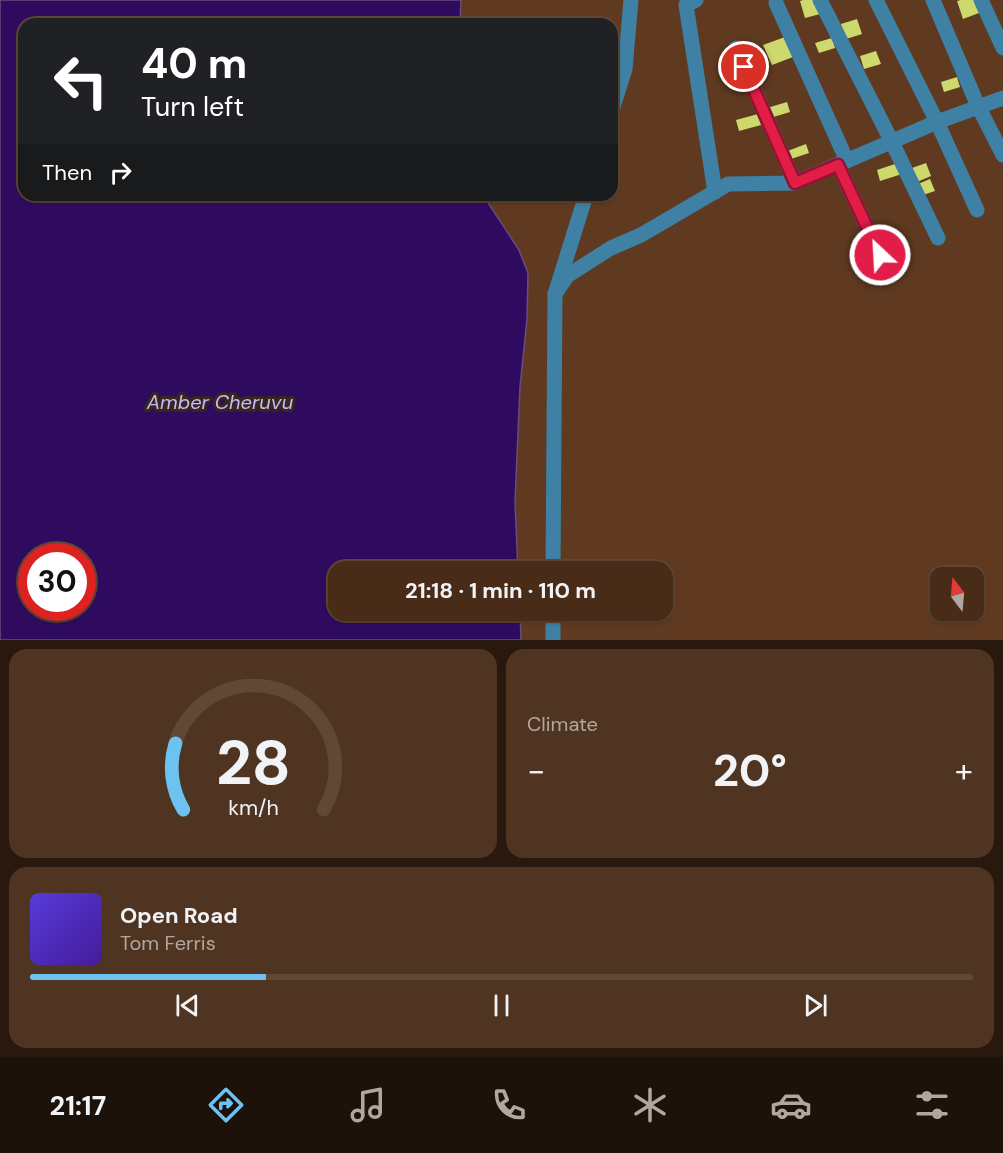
<!DOCTYPE html>
<html lang="en">
<head>
<meta charset="utf-8">
<style>
	:root { --surface:#482c18; --page:#4f3421; --text:#f1f3f6; --muted:#b1a7a2; --line:#604837; --accent:#6cc3f2 }
	body { margin:0; font-family:"DM Sans",sans-serif; background:var(--page); color:var(--text); height:100vh; display:flex; flex-direction:column; font-size:22px; white-space:nowrap }
	* { box-sizing:border-box; margin:0 }
	p { font-size:20px; color:var(--muted) }
	.icon { flex:none; width:33px; height:33px; fill:none; stroke:currentColor; stroke-width:2; stroke-linecap:round; stroke-linejoin:round }
	.map { position:relative; height:640px; overflow:hidden }
	.sheet { display:flex; flex-direction:column; gap:9px; padding:9px; background:#28180d; flex:1 }
	.sheet>* { flex:none }
	.top-card { position:absolute; left:18px; top:18px; width:600px; height:183px; border-radius:18px; box-shadow:0 2px 4px #0004,0 0 0 2px var(--line); background:#202124; color:#fff; overflow:hidden }
	.needle { width:39px; rotate:344deg }
	.controls { position:absolute; left:930px; top:567px; display:grid; gap:12px }
	.controls a { display:grid; place-items:center; width:54px; height:54px; border-radius:12px; background:var(--surface); box-shadow:0 2px 4px #0004,0 0 0 2px var(--line); font-size:30px }
	.speed { position:absolute; left:18px; top:543px; display:flex; gap:12px; font-size:30px; font-weight:700; text-align:center }
	.speed>* { display:grid; place-content:center; width:78px; height:78px; border-radius:50%; background:var(--surface); box-shadow:0 2px 4px #0004,0 0 0 2px var(--line); line-height:1 }
	.speed .limit { border:9px solid #d22; background:#fff; color:#111 }
	.pin { position:absolute; display:grid; place-items:center; width:51px; height:51px; color:#fff; margin:-26px; border:3px solid #fff; border-radius:50%; box-shadow:0 2px 6px #0007 }
	.me { position:absolute; width:66px; margin:-33px; rotate:335deg; stroke-linejoin:round; filter:drop-shadow(0 0 4px #0008) }
	.turn { display:flex; align-items:center; gap:21px; height:126px; padding:0 24px; font-size:27px }
	.turn .icon { width:78px; height:78px; stroke-width:2.5 }
	.turn b { display:block; font-size:42px; line-height:51px }
	.then { display:flex; align-items:center; height:57px; padding:0 24px; background:#0003; gap:12px; font-size:22px }
	.big { font-size:45px; font-weight:700; line-height:1.1 }
	.sheet .widget { flex:1; display:flex; flex-direction:column; justify-content:center; gap:9px; min-width:0; padding:0 21px; border-radius:18px; background:var(--page) }
	.sheet .dial { align-items:center; gap:0 }
	.dial svg { height:156px; overflow:visible; fill:none; stroke:var(--line); stroke-width:7; stroke-linecap:round; text-anchor:middle }
	.dial text { fill:var(--text); stroke:none }
	.song { display:flex; align-items:center; gap:18px }
	.cover { width:72px; height:72px; border-radius:9px; background:linear-gradient(135deg,hsl(250 70% 55%),hsl(260 70% 35%)) }
	.played { height:6px; border-radius:3px; background:linear-gradient(90deg,var(--accent) 25%,var(--line) 25%) }
	.keys { display:flex; justify-content:space-around; direction:ltr }
	.heat { display:flex; justify-content:space-between; align-items:center; font-size:33px; direction:ltr }
	.sheet .tiles { flex:1; display:grid; gap:9px; grid-template-columns:1fr 1fr }
	.widget:last-child { grid-column:span 2 }
	.trip { position:absolute; left:328px; top:561px; width:345px; height:60px; border-radius:18px; background:var(--surface); box-shadow:0 2px 4px #0004,0 0 0 2px var(--line); font-weight:700; line-height:60px; text-align:center }
	.menu { display:flex; height:96px; justify-content:space-around; align-items:center; background:#1d120a; color:var(--muted) }
	.menu .icon { width:42px; height:42px }
	.menu .on { color:var(--accent) }
	.menu b { font-size:27px; color:var(--text) }
	.map>svg:first-child { display:block }
</style>
</head>
<body>
<div class="map">
<svg width="1003" height="640" viewBox="0 0 1003 640">
	<rect width="100%" height="100%" fill="#603a20"/>
	<!-- water -->
	<path fill="#2f0b60" stroke="#6b4b82" stroke-width="1.5" fill-rule="evenodd" d="M0 0H461L460 24H24V195H483L519 250 528 273 527 319 520 387 515 502 518 571 339 572V610L520 611 521 640H0ZM32 556H82V608H32Z"/>
	<!-- building -->
	<g fill="#cdd96d">
		<polygon points="803,0 816,0 820,14 805,18 800,1"/>
		<polygon points="961,0 974,0 979,13 963,19 957,1"/>
		<polygon points="857,19 862,34 846,39 841,24"/>
		<polygon points="785,37 793,57 772,65 763,45"/>
		<polygon points="832,38 835,48 819,53 815,43"/>
		<polygon points="876,51 881,64 864,69 860,56"/>
		<polygon points="957,77 960,87 944,92 941,82"/>
		<polygon points="787,102 790,112 770,118 767,108"/>
		<polygon points="758,114 761,125 739,131 736,120"/>
		<polygon points="806,144 809,153 788,160 785,152"/>
		<polygon points="898,163 902,174 880,181 877,170"/>
		<polygon points="926,163 931,176 917,182 912,168"/>
		<polygon points="930,179 935,191 923,195 918,184"/>
	</g>
	<g fill="none" stroke-linecap="round" stroke-linejoin="round">
		<!-- minor -->
		<g stroke="#3e81a5" stroke-width="15">
			<polyline points="696,0 686,5 715,192"/>
			<polyline points="820,0 892,142 938,238"/>
			<polyline points="876,0 937,122 977,210"/>
			<polyline points="933,0 978,106 1003,155"/>
			<polyline points="981,0 1003,48"/>
			<polyline points="776,3 847,161"/>
			<polyline points="736,48 795,183"/>
			<polyline points="612,110 625,69 631,0"/>
			<polyline points="838,165 880,255"/>
			<polyline points="555,294 567,276 611,248 641,235 728,184 795,183 937,122 1003,98"/>
			<polyline points="553,572 555,294 586,195"/>
			<polyline points="553,640 553,610"/>
		</g>
	</g>
	<g fill="none" stroke-linecap="round" stroke-linejoin="round">
		<defs>
			<polyline id="route" points="744,67 795,183 838,165 880,255"/>
		</defs>
		<!-- route casing -->
		<use href="#route" stroke="#92132f" stroke-width="15"/>
		<!-- route -->
		<use href="#route" stroke="#e11d48" stroke-width="10"/>
	</g>
	<g text-anchor="middle" stroke-width="6" stroke-linejoin="round" paint-order="stroke">
		<!-- water labels -->
		<g font-size="20" font-style="italic" fill="#c8b9ff" stroke="#38271b">
			<text x="220" y="409">Amber Cheruvu</text>
		</g>
	</g>
</svg>
<div class="controls">
<a><svg class="needle" viewBox="-14 -14 28 28"><path d="M0-13l5 13h-10z" fill="#e53935"/><path d="M0 13l5-13h-10z" fill="#b1a7a2"/></svg></a>
</div>
<div class="speed"><div class="limit">30</div></div>
<div class="pin" style="left:744px;top:67px;background:#d93025"><svg class="icon" aria-label="arrive" viewBox="0 0 24 24"><path d="M6 21V4h12l-3 4 3 4H6"/></svg></div>
<svg class="me" style="left:880px;top:255px" viewBox="-20 -20 40 40"><circle r="17" fill="#e11d48" stroke="#fff" stroke-width="3"/><path d="M0-11L8 9 0 5-8 9z" fill="#fff"/></svg>
<div class="trip">21:18 · 1 min · 110 m</div>
<div class="top-card">
<div class="turn"><svg class="icon" aria-label="left" viewBox="0 0 24 24"><path d="M17 20v-9H6M10 6l-5 5 5 5"/></svg><div><b>40 m</b>Turn left</div></div>
<div class="then">Then<svg class="icon" aria-label="right" viewBox="0 0 24 24"><path d="M7 20v-9h11M14 6l5 5-5 5"/></svg></div>
</div>
</div>
<section class="sheet">
<div class="tiles">
<div class="widget dial"><svg viewBox="0 0 100 80">
<path d="M14 69A42 42 0 1 1 86 69"/>
<path d="M14 69A42 42 0 0 1 10 35" stroke="#6cc3f2"/>
<text x="50" y="56" font-size="32" font-weight="700">28</text>
<text x="50" y="72" font-size="11">km/h</text>
</svg></div>
<div class="widget"><p>Climate</p>
<div class="heat"><a>−</a><b class="big">20°</b><a>+</a></div>
</div>
<div class="widget">
<div class="song"><i class="cover"></i><div><b>Open Road</b><p>Tom Ferris</p></div></div>
<div class="played"></div>
<div class="keys"><svg class="icon" aria-label="previous" viewBox="0 0 24 24"><path d="M18 5L8 12l10 7zM5 5v14"/></svg><svg class="icon" aria-label="pause" viewBox="0 0 24 24"><path d="M8 5v14M16 5v14"/></svg><svg class="icon" aria-label="next" viewBox="0 0 24 24"><path d="M6 5l10 7-10 7zM19 5v14"/></svg></div>
</div>
</div>
</section>
<nav class="menu">
<b>21:17</b>
<svg class="icon on" aria-label="directions" viewBox="0 0 24 24"><path d="M12 3l9 9-9 9-9-9zM9 14v-3h6M13 9l2 2-2 2"/></svg>
<svg class="icon" aria-label="music" viewBox="0 0 24 24"><path d="M9 18V5l10-2v13"/><circle cx="6" cy="18" r="3"/><circle cx="16" cy="16" r="3"/></svg>
<svg class="icon" aria-label="phone" viewBox="0 0 24 24"><path d="M5 4h4l2 5-3 2q2 4 5 5l2-3 5 2v4C11 20 4 13 5 4z"/></svg>
<svg class="icon" aria-label="climate" viewBox="0 0 24 24"><path d="M12 3v18M4 7l16 10M4 17L20 7"/></svg>
<svg class="icon" aria-label="car" viewBox="0 0 24 24"><path d="M5 17H2v-5l4-1 3-4h7l3 4 3 1v5h-3M9 17h6M6 11h13"/><circle cx="7" cy="17" r="2"/><circle cx="17" cy="17" r="2"/></svg>
<svg class="icon" aria-label="filters" viewBox="0 0 24 24"><path d="M4 7h16M4 17h16"/><circle cx="9" cy="7" r="2"/><circle cx="15" cy="17" r="2"/></svg>
</nav>
</body>
</html>
